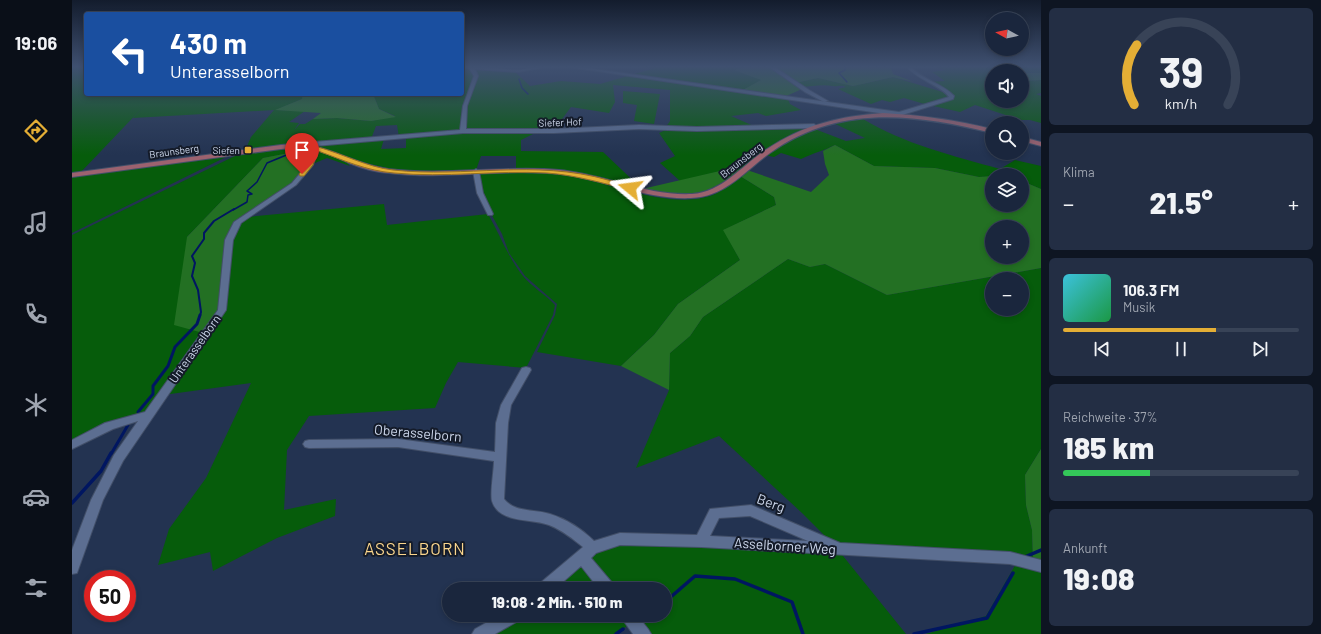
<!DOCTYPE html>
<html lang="de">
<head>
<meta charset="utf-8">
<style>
	:root { --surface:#1a263d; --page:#232e44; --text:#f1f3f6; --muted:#9fa5b0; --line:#384357; --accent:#e4ae35 }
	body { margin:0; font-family:Barlow,sans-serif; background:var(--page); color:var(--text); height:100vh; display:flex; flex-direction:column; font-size:15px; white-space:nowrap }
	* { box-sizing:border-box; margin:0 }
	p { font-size:13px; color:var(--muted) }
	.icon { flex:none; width:22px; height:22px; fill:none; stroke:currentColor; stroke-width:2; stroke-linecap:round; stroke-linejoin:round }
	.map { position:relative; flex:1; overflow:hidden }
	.details { display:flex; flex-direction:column; gap:8px; padding:8px; background:#0e1522; width:280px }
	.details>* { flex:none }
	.hud { position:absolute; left:12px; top:12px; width:380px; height:84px; border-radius:4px; box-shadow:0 2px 6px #0003,0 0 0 1px var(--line); background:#1a4fa0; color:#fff; overflow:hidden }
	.needle { width:26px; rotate:278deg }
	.buttons { position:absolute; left:913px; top:12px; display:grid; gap:8px }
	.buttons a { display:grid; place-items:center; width:44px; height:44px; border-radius:50%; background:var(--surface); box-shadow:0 2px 6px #0003,0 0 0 1px var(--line); font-size:20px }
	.speed { position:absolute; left:12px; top:570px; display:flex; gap:8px; font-size:20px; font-weight:700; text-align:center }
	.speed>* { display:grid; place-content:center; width:52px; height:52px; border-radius:50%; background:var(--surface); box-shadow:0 2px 6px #0003,0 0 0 1px var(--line); line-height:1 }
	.speed .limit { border:6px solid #d22; background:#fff; color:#111 }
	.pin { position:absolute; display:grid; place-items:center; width:34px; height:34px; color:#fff; margin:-41px -17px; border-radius:50% 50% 50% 0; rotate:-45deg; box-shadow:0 0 4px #0007 }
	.pin .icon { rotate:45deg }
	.me { position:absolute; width:44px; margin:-22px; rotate:286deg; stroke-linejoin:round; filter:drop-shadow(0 0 3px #0008) }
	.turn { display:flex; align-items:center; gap:14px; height:84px; padding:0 20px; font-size:18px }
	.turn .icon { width:52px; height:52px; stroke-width:2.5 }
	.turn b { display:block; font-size:28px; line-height:34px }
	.big { font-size:30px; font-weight:800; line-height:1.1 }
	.details .widget { flex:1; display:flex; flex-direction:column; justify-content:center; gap:6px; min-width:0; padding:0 14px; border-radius:6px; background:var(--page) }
	.details .dial { align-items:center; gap:0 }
	.dial svg { height:104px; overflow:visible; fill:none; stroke:var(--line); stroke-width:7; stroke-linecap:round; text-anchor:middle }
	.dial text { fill:var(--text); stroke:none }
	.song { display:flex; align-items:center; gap:12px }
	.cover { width:48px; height:48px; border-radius:6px; background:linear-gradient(135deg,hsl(190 70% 55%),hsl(140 70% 35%)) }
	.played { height:4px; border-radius:2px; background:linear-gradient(90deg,var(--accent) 65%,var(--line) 65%) }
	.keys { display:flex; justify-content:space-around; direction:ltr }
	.heat { display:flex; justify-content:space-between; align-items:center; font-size:22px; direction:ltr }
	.charge { height:6px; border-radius:3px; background:linear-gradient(90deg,#34c759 37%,var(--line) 0) }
	.trip { position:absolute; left:370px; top:582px; width:230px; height:40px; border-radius:20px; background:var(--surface); box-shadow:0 2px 6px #0003,0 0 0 1px var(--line); font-weight:800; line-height:40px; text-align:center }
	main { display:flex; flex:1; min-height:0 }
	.menu { display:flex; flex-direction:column; width:72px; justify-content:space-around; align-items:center; background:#0a0f18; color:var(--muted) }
	.menu .icon { width:28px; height:28px }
	.menu .selected { color:var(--accent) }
	.menu b { font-size:18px; color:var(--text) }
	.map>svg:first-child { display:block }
</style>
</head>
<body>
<main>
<nav class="menu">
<b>19:06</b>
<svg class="icon selected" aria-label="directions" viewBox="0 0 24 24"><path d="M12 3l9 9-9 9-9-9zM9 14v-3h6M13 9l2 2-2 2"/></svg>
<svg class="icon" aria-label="music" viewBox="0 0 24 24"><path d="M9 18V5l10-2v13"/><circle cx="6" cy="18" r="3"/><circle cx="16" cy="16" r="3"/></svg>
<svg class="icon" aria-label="phone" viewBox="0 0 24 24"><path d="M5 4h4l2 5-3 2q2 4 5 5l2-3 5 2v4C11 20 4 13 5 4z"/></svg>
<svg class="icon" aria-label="climate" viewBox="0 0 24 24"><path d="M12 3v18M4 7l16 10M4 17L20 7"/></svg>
<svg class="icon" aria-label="car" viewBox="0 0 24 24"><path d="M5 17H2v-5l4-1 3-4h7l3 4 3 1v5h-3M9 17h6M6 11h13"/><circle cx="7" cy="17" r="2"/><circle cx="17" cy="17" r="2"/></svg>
<svg class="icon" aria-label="filters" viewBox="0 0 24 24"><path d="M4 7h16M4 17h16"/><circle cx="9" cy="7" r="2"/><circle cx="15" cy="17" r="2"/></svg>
</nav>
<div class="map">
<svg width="969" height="634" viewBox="0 0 969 634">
	<rect width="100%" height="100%" fill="#233351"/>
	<!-- green -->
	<g fill="#065c0b" fill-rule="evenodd">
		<polygon points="0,66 14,66 14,94 231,94 230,99 204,110 233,111 217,122 227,123 222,130 228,124 233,124 241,119 265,118 299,121 323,116 307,109 301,94 390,94 391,66 399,68 403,76 392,106 391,132 465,132 449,140 449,151 531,152 570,189 520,176 444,169 444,156 409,156 404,170 349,171 323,170 281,160 242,146 312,139 309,149 334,148 334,136 327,137 325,125 304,126 299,139 173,151 179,137 202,110 61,118 73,105 8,173 0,174"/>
		<polygon points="557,66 679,66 663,70 690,80 669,91 716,99 718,104 729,110 694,116 686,113 659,116 684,127 736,127 693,151 670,169 665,167 608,181 588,163 603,156 587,133 600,127 594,127 598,121 598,90 541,85 543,102 537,113 499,107 481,131 393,131 394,106 404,76 402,70 443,72 458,86 489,81 528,84 583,68"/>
		<path d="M860 66H969V73L920 71V101H950V81L969 80V93L964 94 969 96V123L958 120H949L903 105 888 112 857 105 878 98 856 105 832 98 818 102 810 100 799 104 766 89 774 87C769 84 766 87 761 86 750 84 741 86 729 87L723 83 746 78 781 86 821 77 874 93 856 82 873 81 860 72 874 70Z"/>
		<polygon points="551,91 588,94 582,124 562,121 565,105 551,103"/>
		<path d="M791 119C832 144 882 156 928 169L943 160 969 166V189L950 181V175L907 177 863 168 802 166 763 145C751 151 741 153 729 159L709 153 702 157 693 155 740 128 774 141 793 138 759 122Z"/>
		<polygon points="221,148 238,149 191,158 115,237 131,333 75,414 0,444 0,235 167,154"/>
		<polygon points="248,151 274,162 278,166 255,158 243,163 245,152"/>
		<polygon points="159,155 154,157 0,233 0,176"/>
		<path d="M447 172C466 173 485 172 502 176 543 185 603 211 643 194 653 189 660 183 668 176L702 197 704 205 652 230 668 260 606 304 582 335 549 366 465 352 483 315 485 304 453 276 437 253 430 234 408 193 406 173Z"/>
		<path d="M312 204 315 225 416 214C428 235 436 257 451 276 460 287 474 295 483 305L481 315 454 368 386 362 374 383 363 408 237 416 215 450 212 510 264 499 263 516 205 538 141 571 138 552 86 565 97 529 134 478 179 383 91 395 152 309 158 240 168 222 175 217Z"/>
		<path d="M716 259 738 267 753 264 815 295 969 268V449L953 475 954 505 960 530 961 561 761 544 730 513 647 436 564 468 597 390 598 353 618 336 631 317ZM920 279H950V309H920Z"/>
		<polygon points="547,541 767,551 834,634 575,634 561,615 593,615 593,589 541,589 515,555"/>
		<polygon points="945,562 969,569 969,634 854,634 914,616"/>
		<polygon points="508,567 514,570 529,589 481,589"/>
		<polygon points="449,615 549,615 557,625 542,634 418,634"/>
	</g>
	<!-- forest -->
	<g fill="#237023" fill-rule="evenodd">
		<polygon points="679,66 812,66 819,68 821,74 842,82 821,77 781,86 746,78 723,83 730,89 712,97 669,91 689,80 662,70"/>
		<polygon points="950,73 969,73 969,80 950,81"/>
		<polygon points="231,94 301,94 307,109 324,117 299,121 265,118 241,119 249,113 203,110 230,99"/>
		<path d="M763 145 802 166 863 168 907 177 920 176V205H950V181L969 189V268L815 295 753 264 738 267 716 259 631 317 618 336 598 353 597 390 549 366 582 335 606 304 668 260 651 230 704 205 702 197 668 176 675 170 739 192 757 175 753 164 751 151ZM920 227H950V257H920Z"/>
		<polygon points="238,149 240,156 236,165 220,184 165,222 156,240 148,310 131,333 102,325 115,237 191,158"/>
		<path d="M665 167 670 169C629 199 619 197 570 189Z"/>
		<polygon points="969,449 969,563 961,561 960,530 954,505 953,475"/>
	</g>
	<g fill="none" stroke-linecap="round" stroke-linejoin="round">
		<!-- stream-far3 -->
		<g stroke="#001661" stroke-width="1.5">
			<polyline points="773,66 773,70 767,73 775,82"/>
			<polyline points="447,79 450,88 456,94"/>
			<polyline points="161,210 175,202 176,195 180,194 175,191 185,182 195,163 229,149"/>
		</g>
		<!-- stream-far2 -->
		<polyline stroke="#001661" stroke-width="2" points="128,316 129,312 126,290 120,276 123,263 120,256 132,239 132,233 142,221 162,209"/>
		<!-- stream-far1 -->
		<g stroke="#001661" stroke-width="3">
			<polyline points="66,412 81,394 81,386 96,366 103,347 125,324 128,315"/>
			<polyline points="39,454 56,425"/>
		</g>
		<!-- stream -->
		<g stroke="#001661" stroke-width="3.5">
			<polyline points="0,503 29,471 39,453"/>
			<polyline points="955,556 969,550"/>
			<polyline points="593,602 623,576 663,579 720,602 731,634"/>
			<polyline points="544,634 551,629"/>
			<polyline points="842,634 915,618 941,573"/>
		</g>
		<defs>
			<g id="minor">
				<polygon points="391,66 446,70 479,66 446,72 403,69 406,76 395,106 394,129 482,129 567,125 625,127 742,124 745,126 742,128 625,131 567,129 482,133 391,133 243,146 236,149 233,147 242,142 388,130 391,106 402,76 398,69"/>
				<path d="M491 66H501L827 112 877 97C870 86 845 80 834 66H838C850 80 870 83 882 96L881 99 827 116Z"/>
				<polygon points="696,66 701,66 737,90 756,101 752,102 733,92"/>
				<polygon points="246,147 249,149 246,151 241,165 224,185 169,223 161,240 154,310 51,461 31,500 5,573 0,574 0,550 19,500 42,455 66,421 41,429 0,449 0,440 33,423 73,412 146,310 153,240 162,222 220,183 235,165 241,149"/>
				<polygon points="404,169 407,171 411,193 421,214 420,215 416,215 405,193 401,171"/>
				<path d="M454 367 458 368 459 370 439 405 436 423 432 499C443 513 463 509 478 514 494 519 510 529 522 541L548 533 625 535 638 509 679 505 768 543 938 552 969 560V572L938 564 629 547 548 545 524 553 519 558 541 584 543 589H527L509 566 483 589H465L467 584 511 547C501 539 490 530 477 525 460 518 427 524 420 501 418 493 422 470 422 461L326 447 237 448 233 447 231 444 233 441 237 440 326 439 423 452 424 423 429 405 450 368ZM678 516 736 541 638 536 647 518Z"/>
				<polygon points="428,615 450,615 448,620 423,634 400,634 403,629"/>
				<polygon points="549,615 565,615 576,629 579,634 561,634 551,620"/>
			</g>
			<g id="major">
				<path d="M811 113C848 115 884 120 920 129V133C843 114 767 104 698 153 673 171 653 197 619 198 574 200 532 179 488 174 431 168 374 180 317 173 303 172 289 168 277 163 266 158 254 152 242 150 231 147 220 148 209 149L0 177V173L209 145C254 140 275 163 316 169 373 176 430 165 487 170 532 174 574 196 620 194 651 192 671 164 695 149 731 125 768 116 811 113Z"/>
				<polygon points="950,137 969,142 969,146 950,141"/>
			</g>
		</defs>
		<!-- minor casing -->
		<use href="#minor" stroke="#424f68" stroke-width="2"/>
		<!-- major casing -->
		<use href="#major" stroke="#424f68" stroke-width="2"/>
		<!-- minor -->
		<use href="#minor" fill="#5c6e91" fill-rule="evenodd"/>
		<!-- major -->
		<use href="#major" fill="#9c626f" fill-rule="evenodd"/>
	</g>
	<!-- sky -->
	<linearGradient id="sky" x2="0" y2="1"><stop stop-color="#131c2d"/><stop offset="0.43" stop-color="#3f5070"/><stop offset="1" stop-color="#3f5070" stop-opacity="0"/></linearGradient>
	<rect width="969" height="155" fill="url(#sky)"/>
	<!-- route -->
	<path fill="#e4ae35" stroke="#947122" d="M246 147C271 154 295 167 321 170 394 178 462 159 536 180 544 182 555 183 561 188L558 190C530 183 503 175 475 173 424 170 373 178 322 173 295 171 271 160 246 151L241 165 232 176H228L227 174 235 164 240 150Z"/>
	<!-- markers -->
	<rect fill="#e4ae35" stroke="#141b29" stroke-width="1.5" x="172" y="146" width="8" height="8" rx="2"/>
	<g text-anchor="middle" stroke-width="4" stroke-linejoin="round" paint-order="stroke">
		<!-- far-street labels -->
		<g font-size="10" fill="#ccd6ea" stroke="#141b29">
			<text transform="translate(488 122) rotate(-2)" y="4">Siefer Hof</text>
			<text transform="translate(102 151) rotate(-8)" y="4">Braunsberg</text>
			<text transform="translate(669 160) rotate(-38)" y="4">Braunsberg</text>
		</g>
		<!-- far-poi labels -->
		<g font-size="10" fill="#ccd6ea" stroke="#141b29" text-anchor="end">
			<text x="168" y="154">Siefen</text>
		</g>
		<!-- street labels -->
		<g font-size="12" fill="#ccd6ea" stroke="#141b29">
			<text transform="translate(123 349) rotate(-55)" y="4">Unterasselborn</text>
		</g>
		<!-- near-street labels -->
		<g font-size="14" fill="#ccd6ea" stroke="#141b29">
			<text transform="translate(346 433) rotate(5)" y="5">Oberasselborn</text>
			<text transform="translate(699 503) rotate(20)" y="5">Berg</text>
			<text transform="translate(713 546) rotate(4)" y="5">Asselborner Weg</text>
		</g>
		<!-- near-quarter labels -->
		<g font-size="17" letter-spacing="1" fill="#fbd68d" stroke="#141b29">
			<text x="343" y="555">ASSELBORN</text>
		</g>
	</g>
</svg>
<div class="buttons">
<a><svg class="needle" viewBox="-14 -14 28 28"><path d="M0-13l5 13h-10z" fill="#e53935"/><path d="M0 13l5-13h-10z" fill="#9fa5b0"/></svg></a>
<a><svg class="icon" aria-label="sound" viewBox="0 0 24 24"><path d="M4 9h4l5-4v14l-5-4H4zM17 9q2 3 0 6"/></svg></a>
<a><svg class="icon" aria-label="search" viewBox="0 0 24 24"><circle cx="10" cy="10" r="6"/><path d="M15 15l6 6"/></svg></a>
<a><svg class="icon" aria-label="layers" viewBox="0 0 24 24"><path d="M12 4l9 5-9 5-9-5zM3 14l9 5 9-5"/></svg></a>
<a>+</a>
<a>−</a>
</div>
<div class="speed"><div class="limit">50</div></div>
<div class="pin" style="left:230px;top:174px;background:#d93025"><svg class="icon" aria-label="arrive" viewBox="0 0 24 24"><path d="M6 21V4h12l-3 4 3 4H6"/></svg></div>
<svg class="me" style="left:558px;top:188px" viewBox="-20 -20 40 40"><path d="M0-17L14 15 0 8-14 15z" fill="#e4ae35" stroke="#fff" stroke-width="4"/></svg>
<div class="trip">19:08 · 2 Min. · 510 m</div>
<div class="hud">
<div class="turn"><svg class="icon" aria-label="left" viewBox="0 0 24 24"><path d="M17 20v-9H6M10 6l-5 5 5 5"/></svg><div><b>430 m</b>Unterasselborn</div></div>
</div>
</div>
<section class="details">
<div class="widget dial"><svg viewBox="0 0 100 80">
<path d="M14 69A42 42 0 1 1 86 69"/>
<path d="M14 69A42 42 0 0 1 16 23" stroke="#e4ae35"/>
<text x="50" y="56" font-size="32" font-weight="700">39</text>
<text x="50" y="72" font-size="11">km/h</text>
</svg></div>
<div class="widget"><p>Klima</p>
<div class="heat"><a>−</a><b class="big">21.5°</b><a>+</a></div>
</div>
<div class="widget">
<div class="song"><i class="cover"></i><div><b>106.3 FM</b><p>Musik</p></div></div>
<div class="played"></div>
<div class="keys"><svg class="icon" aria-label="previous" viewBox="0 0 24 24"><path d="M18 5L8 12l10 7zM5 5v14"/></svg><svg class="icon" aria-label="pause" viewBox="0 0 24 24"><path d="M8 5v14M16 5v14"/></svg><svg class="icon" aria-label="next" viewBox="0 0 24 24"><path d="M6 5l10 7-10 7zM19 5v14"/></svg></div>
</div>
<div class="widget"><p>Reichweite · 37%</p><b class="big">185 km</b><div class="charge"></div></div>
<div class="widget"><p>Ankunft</p><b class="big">19:08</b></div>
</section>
</main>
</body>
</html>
